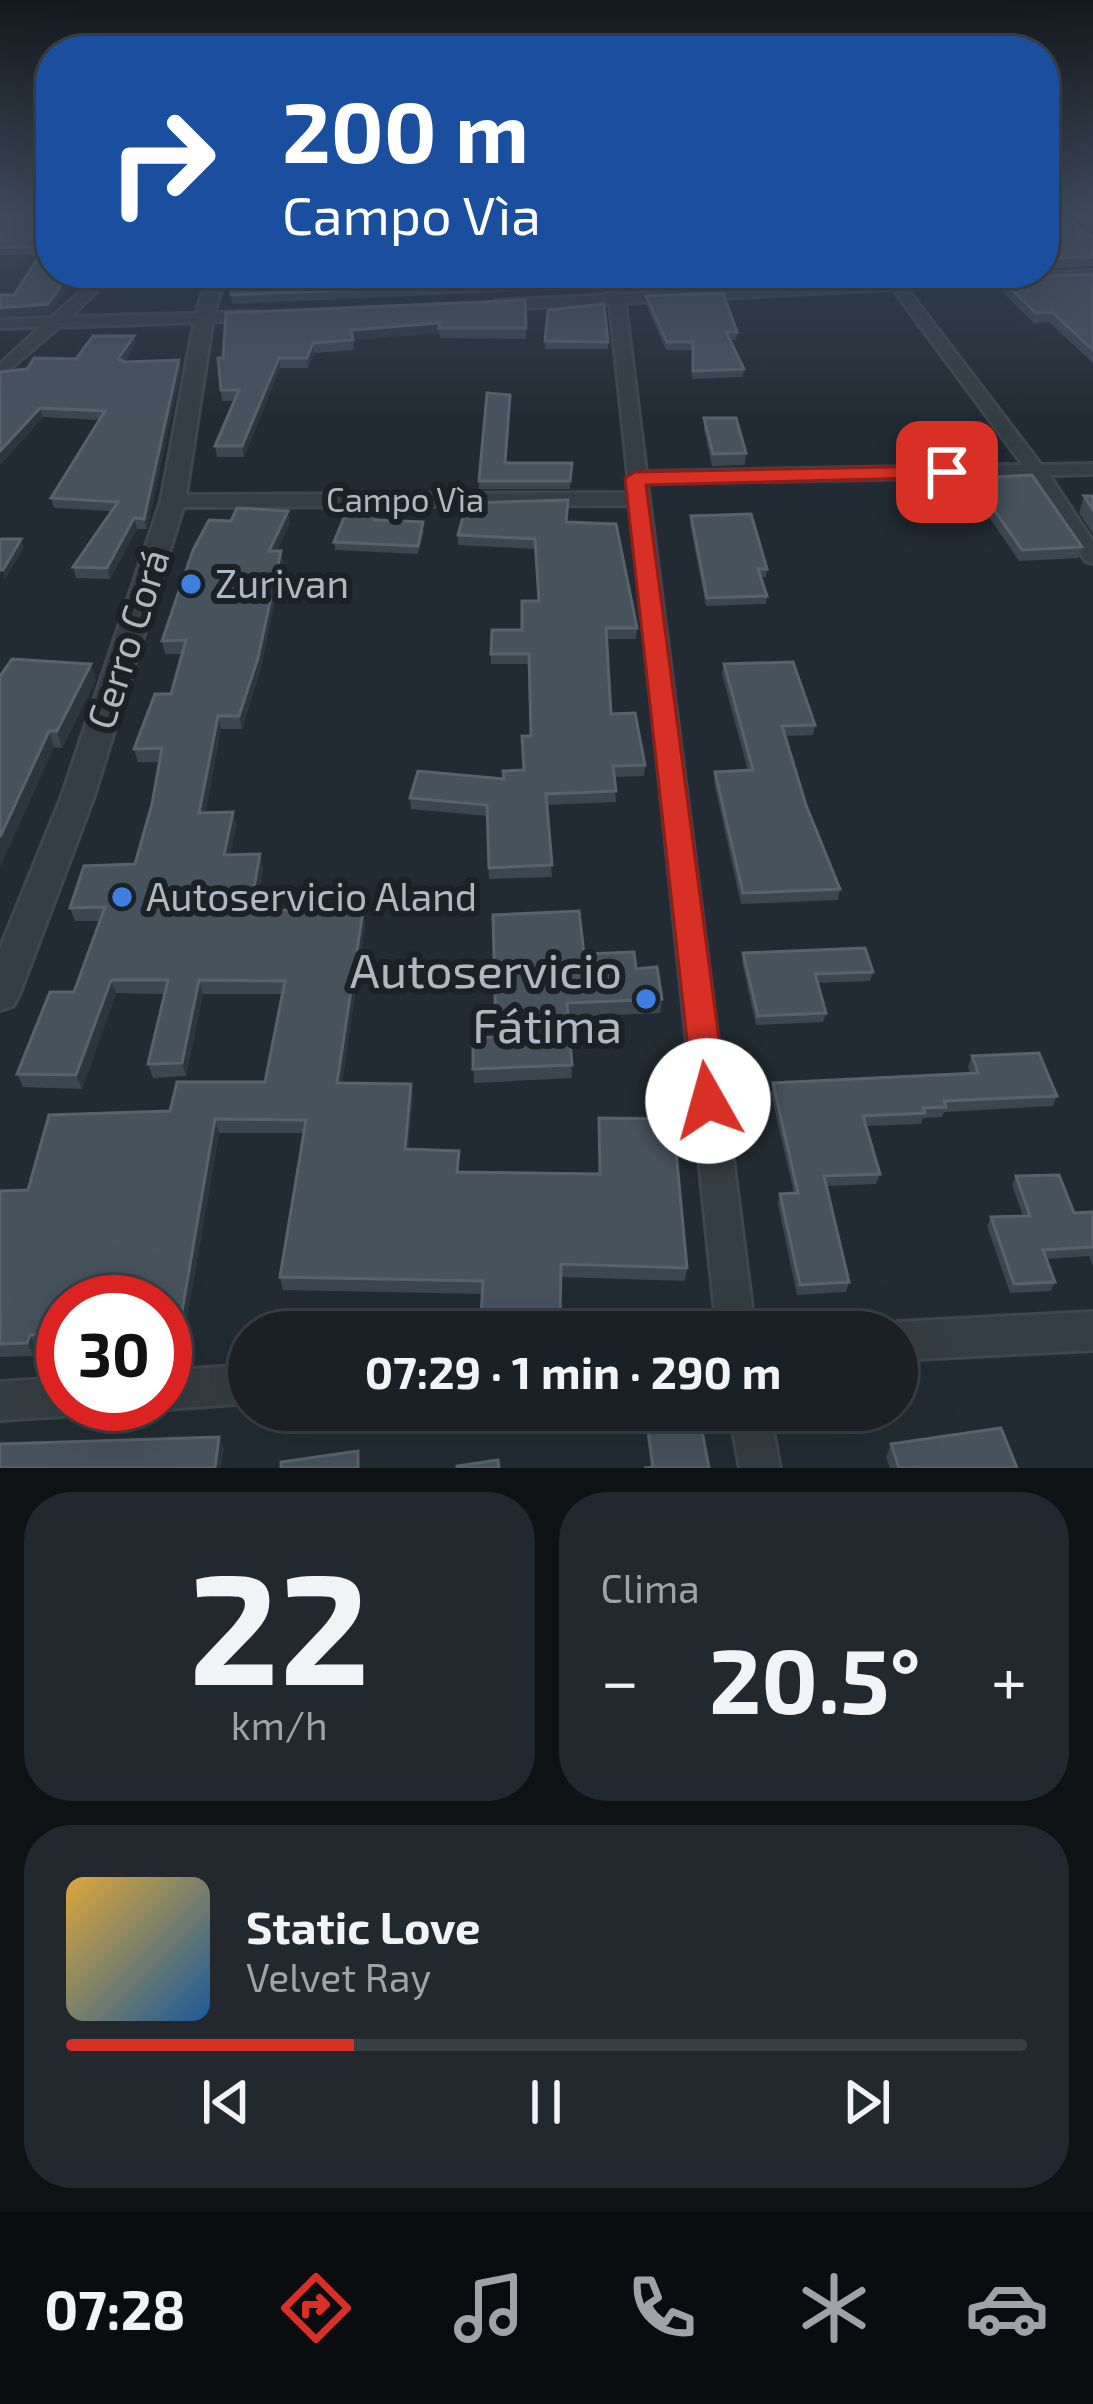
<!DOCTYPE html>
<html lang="es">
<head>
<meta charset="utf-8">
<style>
	:root { --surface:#1a2026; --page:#23282e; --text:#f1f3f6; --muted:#9fa3a7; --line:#383e43; --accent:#d93025 }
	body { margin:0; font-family:"Exo 2",sans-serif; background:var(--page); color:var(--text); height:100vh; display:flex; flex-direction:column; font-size:45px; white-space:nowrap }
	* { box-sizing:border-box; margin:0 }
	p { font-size:39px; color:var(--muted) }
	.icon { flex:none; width:66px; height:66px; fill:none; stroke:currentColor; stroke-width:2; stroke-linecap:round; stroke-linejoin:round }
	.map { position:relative; height:1468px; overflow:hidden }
	.sheet { display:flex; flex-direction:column; gap:24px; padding:24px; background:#0e1215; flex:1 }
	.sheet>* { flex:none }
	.banner { position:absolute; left:36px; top:36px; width:1023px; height:252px; border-radius:48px; box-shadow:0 12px 48px #0002,0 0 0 3px var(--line); background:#1a4fa0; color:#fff; overflow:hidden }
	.speed { position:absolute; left:36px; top:1275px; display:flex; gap:24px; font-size:60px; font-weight:700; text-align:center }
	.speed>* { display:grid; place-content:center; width:156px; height:156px; border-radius:50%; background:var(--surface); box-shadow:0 12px 48px #0002,0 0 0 3px var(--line); line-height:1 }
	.speed .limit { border:18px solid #d22; background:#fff; color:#111 }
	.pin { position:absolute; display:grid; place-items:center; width:102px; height:102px; color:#fff; margin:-51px; border-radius:24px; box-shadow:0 6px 18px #0006 }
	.me { position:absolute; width:132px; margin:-66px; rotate:353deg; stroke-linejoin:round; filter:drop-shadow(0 0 9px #0008) }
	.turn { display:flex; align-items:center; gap:42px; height:252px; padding:0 48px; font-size:54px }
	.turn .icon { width:156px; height:156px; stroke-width:2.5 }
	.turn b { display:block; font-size:84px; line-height:102px }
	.big { font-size:90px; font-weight:700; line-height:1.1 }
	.sheet .tile { flex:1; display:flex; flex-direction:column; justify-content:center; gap:18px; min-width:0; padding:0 42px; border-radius:48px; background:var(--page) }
	.sheet .dial { align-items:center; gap:0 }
	.dial b { font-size:156px; line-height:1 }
	.song { display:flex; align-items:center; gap:36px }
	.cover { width:144px; height:144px; border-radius:18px; background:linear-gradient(135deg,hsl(40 70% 55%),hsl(210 70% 35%)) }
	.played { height:12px; border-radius:6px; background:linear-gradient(90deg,var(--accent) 30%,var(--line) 30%) }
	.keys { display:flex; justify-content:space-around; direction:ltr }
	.heat { display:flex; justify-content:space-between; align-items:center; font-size:66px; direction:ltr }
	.sheet .tiles { flex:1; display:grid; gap:24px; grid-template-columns:1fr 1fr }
	.tile:last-child { grid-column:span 2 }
	.trip { position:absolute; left:228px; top:1311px; width:690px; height:120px; border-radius:60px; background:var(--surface); box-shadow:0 12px 48px #0002,0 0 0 3px var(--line); font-weight:700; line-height:120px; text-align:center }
	.dock { display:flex; height:192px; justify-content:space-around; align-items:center; background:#0a0d0f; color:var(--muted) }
	.dock .icon { width:84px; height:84px }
	.dock .current { color:var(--accent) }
	.dock b { font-size:54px; color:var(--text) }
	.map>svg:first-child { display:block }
</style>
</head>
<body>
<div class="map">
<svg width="1093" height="1468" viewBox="0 0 1093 1468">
	<rect width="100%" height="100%" fill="#222b33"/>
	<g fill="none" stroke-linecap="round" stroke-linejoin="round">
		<defs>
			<g id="minor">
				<path d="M1093 271V279L907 289 1041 465 1093 464V474L1049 475 1093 542V563L1086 561 1031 476 647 483 755 1332H717L631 505 173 507 164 501 173 495 630 493 610 304 496 309 489 305 496 301 609 295 601 273H615L623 294 887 281 884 273H896L901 280ZM893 289 1023 465 646 472 625 303Z"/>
				<polygon points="102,273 117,273 69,317 258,312 265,316 258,320 59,327 0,377 0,364 41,327 0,328 0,320 51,318"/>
				<polygon points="1093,1312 1093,1350 897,1360 897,1332 882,1332 897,1322"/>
				<polygon points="249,1365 249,1403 165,1409 152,1404 165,1404 165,1371"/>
				<polygon points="63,1378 63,1404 79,1404 77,1411 63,1416 0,1420 0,1382"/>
				<polygon points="729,1410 769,1410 780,1468 740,1468"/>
			</g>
			<polygon id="tertiary" points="208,273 226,273 213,318 185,501 94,796 19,995 13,1006 0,1010 0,949 62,796 161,501 195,318"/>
		</defs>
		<!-- minor casing -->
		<use href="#minor" stroke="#3e464e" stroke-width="6"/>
		<!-- tertiary casing -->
		<use href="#tertiary" stroke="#3e464e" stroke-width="6"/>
		<!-- minor -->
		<use href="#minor" fill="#353d44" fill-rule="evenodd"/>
		<!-- tertiary -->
		<use href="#tertiary" fill="#353d44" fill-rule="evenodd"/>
	</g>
	<!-- wall -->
	<g fill="#3a4650">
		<polygon points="0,213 51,213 51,273 78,273 50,313 14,295 40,255 0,255"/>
		<polygon points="1044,213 1093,237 1093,266 1044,269"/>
		<polygon points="1071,213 1093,213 1093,231"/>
		<polygon points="233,273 423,273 423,279 492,280 523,273 524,291 232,304 231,295"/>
		<polygon points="632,273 720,273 719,283 639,287"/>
		<polygon points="1093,274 1093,363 1049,322 1034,323 998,288 1000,278"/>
		<polygon points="646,296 737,332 736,340 730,340 744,369 743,377 692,379 692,350 666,350 646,304"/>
		<polygon points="525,300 526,339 440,338 439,333 353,340 354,350 314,353 308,368 280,368 244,457 217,457 215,446 234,401 222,401 218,358"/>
		<polygon points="548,310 608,342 608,349 545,349"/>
		<polygon points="134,336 135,345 125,362 179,360 181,370 147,529 137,529 110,579 76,578 73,567 111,511 54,508 51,498 100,420 43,417 0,465 0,372 76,359"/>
		<polygon points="704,418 746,453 745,465 712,466 704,429"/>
		<polygon points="572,463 570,489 479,489 479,481"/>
		<polygon points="972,478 1082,547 1079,558 1019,561 969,488"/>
		<polygon points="1084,496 1093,496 1093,534 1079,513"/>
		<polygon points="380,507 379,520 424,530 418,554 335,550 334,542"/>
		<polygon points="691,516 767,569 766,577 761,577 767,596 766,604 706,606 690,524"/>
		<polygon points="567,522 637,628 636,639 607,639 611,714 645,765 644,776 614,777 616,802 547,805 552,877 489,879 487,816 411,809 410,798 504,779 524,770 531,736 529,664 491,664 491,654 522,630 539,601 535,549 458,545 458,535"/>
		<polygon points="290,523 277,551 281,551 283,563 260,671 242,729 221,729 205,813 233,812 236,825 230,855 263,868 256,910 363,911 365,925 342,1083 411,1084 413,1097 408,1149 459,1151 459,1172 599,1174 599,1118 687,1268 685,1281 561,1277 560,1332 482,1330 483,1294 283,1290 280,1277 304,1133 219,1133 183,1341 165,1342 165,1302 63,1302 63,1346 37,1347 34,1356 0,1357 0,1191 28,1190 170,1111 265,1082 283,994 203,994 186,1076 153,1078 148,1064 164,994 116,993 82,1089 23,1087 17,1074 74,992 100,921 75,921 70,908 135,864 152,804 160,762 138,762 134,749 171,694 182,654 165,654 162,641"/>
		<polygon points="724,664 815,725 813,735 785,736 806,805 840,889 838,900 741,904 714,782 715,772 748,771 722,674"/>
		<polygon points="0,676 96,680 62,748 54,747"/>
		<polygon points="743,953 873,972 870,981 817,983 826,1013 823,1022 756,1025 742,962"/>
		<polygon points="584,954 636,969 662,999 660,1013 569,1017 572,1078 474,1083 473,1038 496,1037"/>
		<polygon points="972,1056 1057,1096 1053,1106 944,1112 942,1117 923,1118 921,1124 866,1126 880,1174 876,1184 826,1186 849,1282 846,1292 797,1295 778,1204 780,1194 794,1193 771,1094 773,1083 970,1073 968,1067"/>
		<polygon points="1016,1176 1074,1213 1093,1212 1093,1266 1089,1256 1046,1259 1055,1282 1051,1291 1010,1293 987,1226 991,1217 1023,1216 1012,1185"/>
		<polygon points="646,1415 709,1468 651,1467 645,1423"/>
		<polygon points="891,1444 1017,1468 890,1468 886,1457"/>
	</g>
	<!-- shaded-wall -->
	<g fill="#2b363f">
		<polygon points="70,273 78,273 50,313 0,317 0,308"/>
		<polygon points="440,323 439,333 352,340 351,330"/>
		<polygon points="134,336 135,345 120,369 118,359"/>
		<polygon points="313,343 314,353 308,368 307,358"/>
		<polygon points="279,358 280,368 244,457 242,446"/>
		<polygon points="179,360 181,370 147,529 144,519"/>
		<polygon points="40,408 43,417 0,465 0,451"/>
		<polygon points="288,511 290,523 271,564 269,551"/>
		<polygon points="134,518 137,529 110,579 107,568"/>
		<polygon points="21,539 24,548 5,579 3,570"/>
		<polygon points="281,551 283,563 260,671 242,729 239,716"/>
		<polygon points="91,664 96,680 62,748 57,731"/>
		<polygon points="218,716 221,729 202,826 199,813"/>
		<polygon points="49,731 54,747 0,868 0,837"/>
		<polygon points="233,812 236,825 227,869 224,855"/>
		<polygon points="260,854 263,868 253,924 250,910"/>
		<polygon points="363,911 365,925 340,1097 337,1083"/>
		<polygon points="111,980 116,993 82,1089 76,1075"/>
		<polygon points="199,980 203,994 186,1076 182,1063"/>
		<polygon points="411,1084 413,1097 407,1163 405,1149"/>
		<polygon points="215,1119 219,1133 183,1341 179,1329"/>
		<polygon points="30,1335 37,1347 34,1356 27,1343"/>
		<polygon points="219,1437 224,1449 221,1468 215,1468"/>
	</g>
	<!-- building -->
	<g fill="#46525c" stroke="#57626c" stroke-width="3">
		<polygon points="0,213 51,213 51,273 70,273 48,304 0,308 0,295 14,295 45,247 0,247"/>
		<polygon points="1044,213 1059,213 1093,237 1093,257 1044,259"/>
		<polygon points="233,273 421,273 420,279 492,280 492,273 523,273 524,283 231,295"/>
		<polygon points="637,273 720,273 639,277"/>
		<polygon points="1093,274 1093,350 1052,312 1036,313 1000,278"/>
		<polygon points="723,293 737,332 726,332 744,369 693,371 693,342 667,342 646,296"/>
		<polygon points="525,300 526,328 439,328 440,323 351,330 353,340 313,343 307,358 279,358 242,446 215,446 239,390 221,390 218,358 223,358 226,313"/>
		<polygon points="604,304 608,342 545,341 548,310"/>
		<polygon points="93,336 134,336 118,359 125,362 179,360 144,519 134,518 107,568 73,567 118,502 51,498 105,411 40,408 0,451 0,372 27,369 34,358 76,359"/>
		<polygon points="487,393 510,395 505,463 572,463 570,481 479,481"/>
		<polygon points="704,418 736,418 746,453 713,454"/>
		<polygon points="1032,475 1082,547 1022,550 972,478"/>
		<polygon points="1084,496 1093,496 1093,510"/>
		<polygon points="568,500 566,522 616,524 637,628 606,628 611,714 635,713 645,765 613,766 616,791 546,794 552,865 489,868 487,805 410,798 418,771 504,779 503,771 524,770 522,736 531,736 529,654 491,654 492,630 522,630 522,601 539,601 535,539 458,535 467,503"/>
		<polygon points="349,505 380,507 375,520 423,522 418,546 334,542"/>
		<polygon points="237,508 288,511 269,551 281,551 258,658 239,716 218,716 199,813 233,812 224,855 260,854 250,910 363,911 337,1083 411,1084 405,1149 459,1151 457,1172 600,1174 599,1118 673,1119 687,1268 561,1264 560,1320 481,1318 483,1281 280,1277 306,1120 215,1119 179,1329 165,1329 165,1302 63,1302 63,1334 30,1335 27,1343 0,1344 0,1191 28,1190 49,1115 170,1111 177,1082 265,1082 285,981 199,980 182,1063 148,1064 168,980 111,980 76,1075 17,1074 50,992 74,992 105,907 70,908 84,866 135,864 152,804 162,748 134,749 155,694 171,694 186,640 162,641 193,550 209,520 231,521"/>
		<polygon points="751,514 767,569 758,569 767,596 707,598 691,516"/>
		<polygon points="0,539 21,539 3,570 0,570"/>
		<polygon points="12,659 91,664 57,731 49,731 0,837 0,676"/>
		<polygon points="793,662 815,725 782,726 806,805 840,889 743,893 715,772 753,770 724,664"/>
		<polygon points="579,911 584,954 634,952 636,969 657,967 662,999 567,1003 572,1065 473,1069 473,1038 496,1037 493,915"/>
		<polygon points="865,948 873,972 815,974 826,1013 758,1016 743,953"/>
		<polygon points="1039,1053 1057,1096 944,1101 946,1107 923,1108 925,1113 863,1116 880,1174 824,1176 849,1282 800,1285 780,1194 798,1193 773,1083 978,1073 972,1056"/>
		<polygon points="1059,1175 1074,1213 1093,1212 1093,1247 1043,1250 1055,1282 1014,1284 991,1217 1030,1216 1016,1176"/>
		<polygon points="698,1410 709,1468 644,1468 653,1467 646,1415"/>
		<polygon points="1001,1428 1017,1468 899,1468 891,1444"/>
		<polygon points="219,1437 215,1468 0,1468 0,1444"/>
		<polygon points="358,1451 358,1468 281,1468 281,1462"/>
		<polygon points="498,1460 499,1468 457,1468 457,1466"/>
	</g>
	<!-- sky -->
	<linearGradient id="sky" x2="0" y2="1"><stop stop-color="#13181c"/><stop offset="0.51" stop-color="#3e4a5b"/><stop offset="1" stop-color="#3e4a5b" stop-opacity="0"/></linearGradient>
	<rect width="1093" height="418" fill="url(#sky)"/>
	<!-- route -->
	<polygon fill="#d93025" stroke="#8d1f18" stroke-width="3" points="947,466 958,472 955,477 646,485 727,1101 721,1112 708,1116 695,1112 625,478 635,472"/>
	<!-- markers -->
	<g fill="#3f7fe0" stroke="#1a2228" stroke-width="4.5">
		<circle cx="191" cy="584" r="12"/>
		<circle cx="122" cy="897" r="12"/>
		<circle cx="646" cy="999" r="12"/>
	</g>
	<g text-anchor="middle" stroke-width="12" stroke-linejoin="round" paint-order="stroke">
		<!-- far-street labels -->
		<g font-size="33" fill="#afb8c1" stroke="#1a2228">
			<text x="405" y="512">Campo Vìa</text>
		</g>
		<!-- poi labels -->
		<g font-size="39" fill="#afb8c1" stroke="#1a2228" text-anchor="start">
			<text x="215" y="598">Zurivan</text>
			<text x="146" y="911">Autoservicio Aland</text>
		</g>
		<!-- street labels -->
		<g font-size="39" fill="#afb8c1" stroke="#1a2228">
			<text transform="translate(128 639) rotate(-72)" y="14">Cerro Corá</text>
		</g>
		<!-- near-poi labels -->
		<g font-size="48" fill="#afb8c1" stroke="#1a2228" text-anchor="end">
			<text x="622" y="988">Autoservicio<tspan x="622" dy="55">Fátima</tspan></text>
		</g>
	</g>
</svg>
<div class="speed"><div class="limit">30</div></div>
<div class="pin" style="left:947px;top:472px;background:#d93025"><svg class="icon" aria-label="arrive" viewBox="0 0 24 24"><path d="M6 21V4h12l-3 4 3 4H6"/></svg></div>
<svg class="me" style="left:708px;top:1101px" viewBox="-20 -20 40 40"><circle r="19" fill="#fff"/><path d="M0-13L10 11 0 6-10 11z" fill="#d93025"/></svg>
<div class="trip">07:29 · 1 min · 290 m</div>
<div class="banner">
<div class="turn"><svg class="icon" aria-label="right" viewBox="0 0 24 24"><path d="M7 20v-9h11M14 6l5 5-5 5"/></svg><div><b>200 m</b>Campo Vìa</div></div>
</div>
</div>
<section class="sheet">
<div class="tiles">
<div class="tile dial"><b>22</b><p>km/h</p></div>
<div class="tile"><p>Clima</p>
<div class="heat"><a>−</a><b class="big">20.5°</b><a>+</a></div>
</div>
<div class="tile">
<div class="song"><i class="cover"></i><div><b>Static Love</b><p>Velvet Ray</p></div></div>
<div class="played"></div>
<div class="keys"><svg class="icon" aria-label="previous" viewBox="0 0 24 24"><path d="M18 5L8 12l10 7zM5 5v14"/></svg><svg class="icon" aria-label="pause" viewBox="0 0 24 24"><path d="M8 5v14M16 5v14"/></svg><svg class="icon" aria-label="next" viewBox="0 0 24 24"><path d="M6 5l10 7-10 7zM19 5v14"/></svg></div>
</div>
</div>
</section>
<nav class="dock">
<b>07:28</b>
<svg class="icon current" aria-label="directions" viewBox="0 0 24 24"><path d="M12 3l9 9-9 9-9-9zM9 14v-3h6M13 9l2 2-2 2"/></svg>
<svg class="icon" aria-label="music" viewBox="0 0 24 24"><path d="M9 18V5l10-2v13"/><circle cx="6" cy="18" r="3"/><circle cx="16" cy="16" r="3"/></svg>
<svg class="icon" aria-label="phone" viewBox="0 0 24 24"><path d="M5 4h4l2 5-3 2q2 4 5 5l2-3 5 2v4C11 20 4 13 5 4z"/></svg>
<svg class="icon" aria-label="climate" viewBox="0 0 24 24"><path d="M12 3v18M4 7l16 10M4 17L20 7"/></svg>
<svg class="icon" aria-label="car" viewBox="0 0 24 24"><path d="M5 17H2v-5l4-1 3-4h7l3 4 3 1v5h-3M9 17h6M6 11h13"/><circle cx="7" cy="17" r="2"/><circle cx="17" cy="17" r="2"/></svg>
</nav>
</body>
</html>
